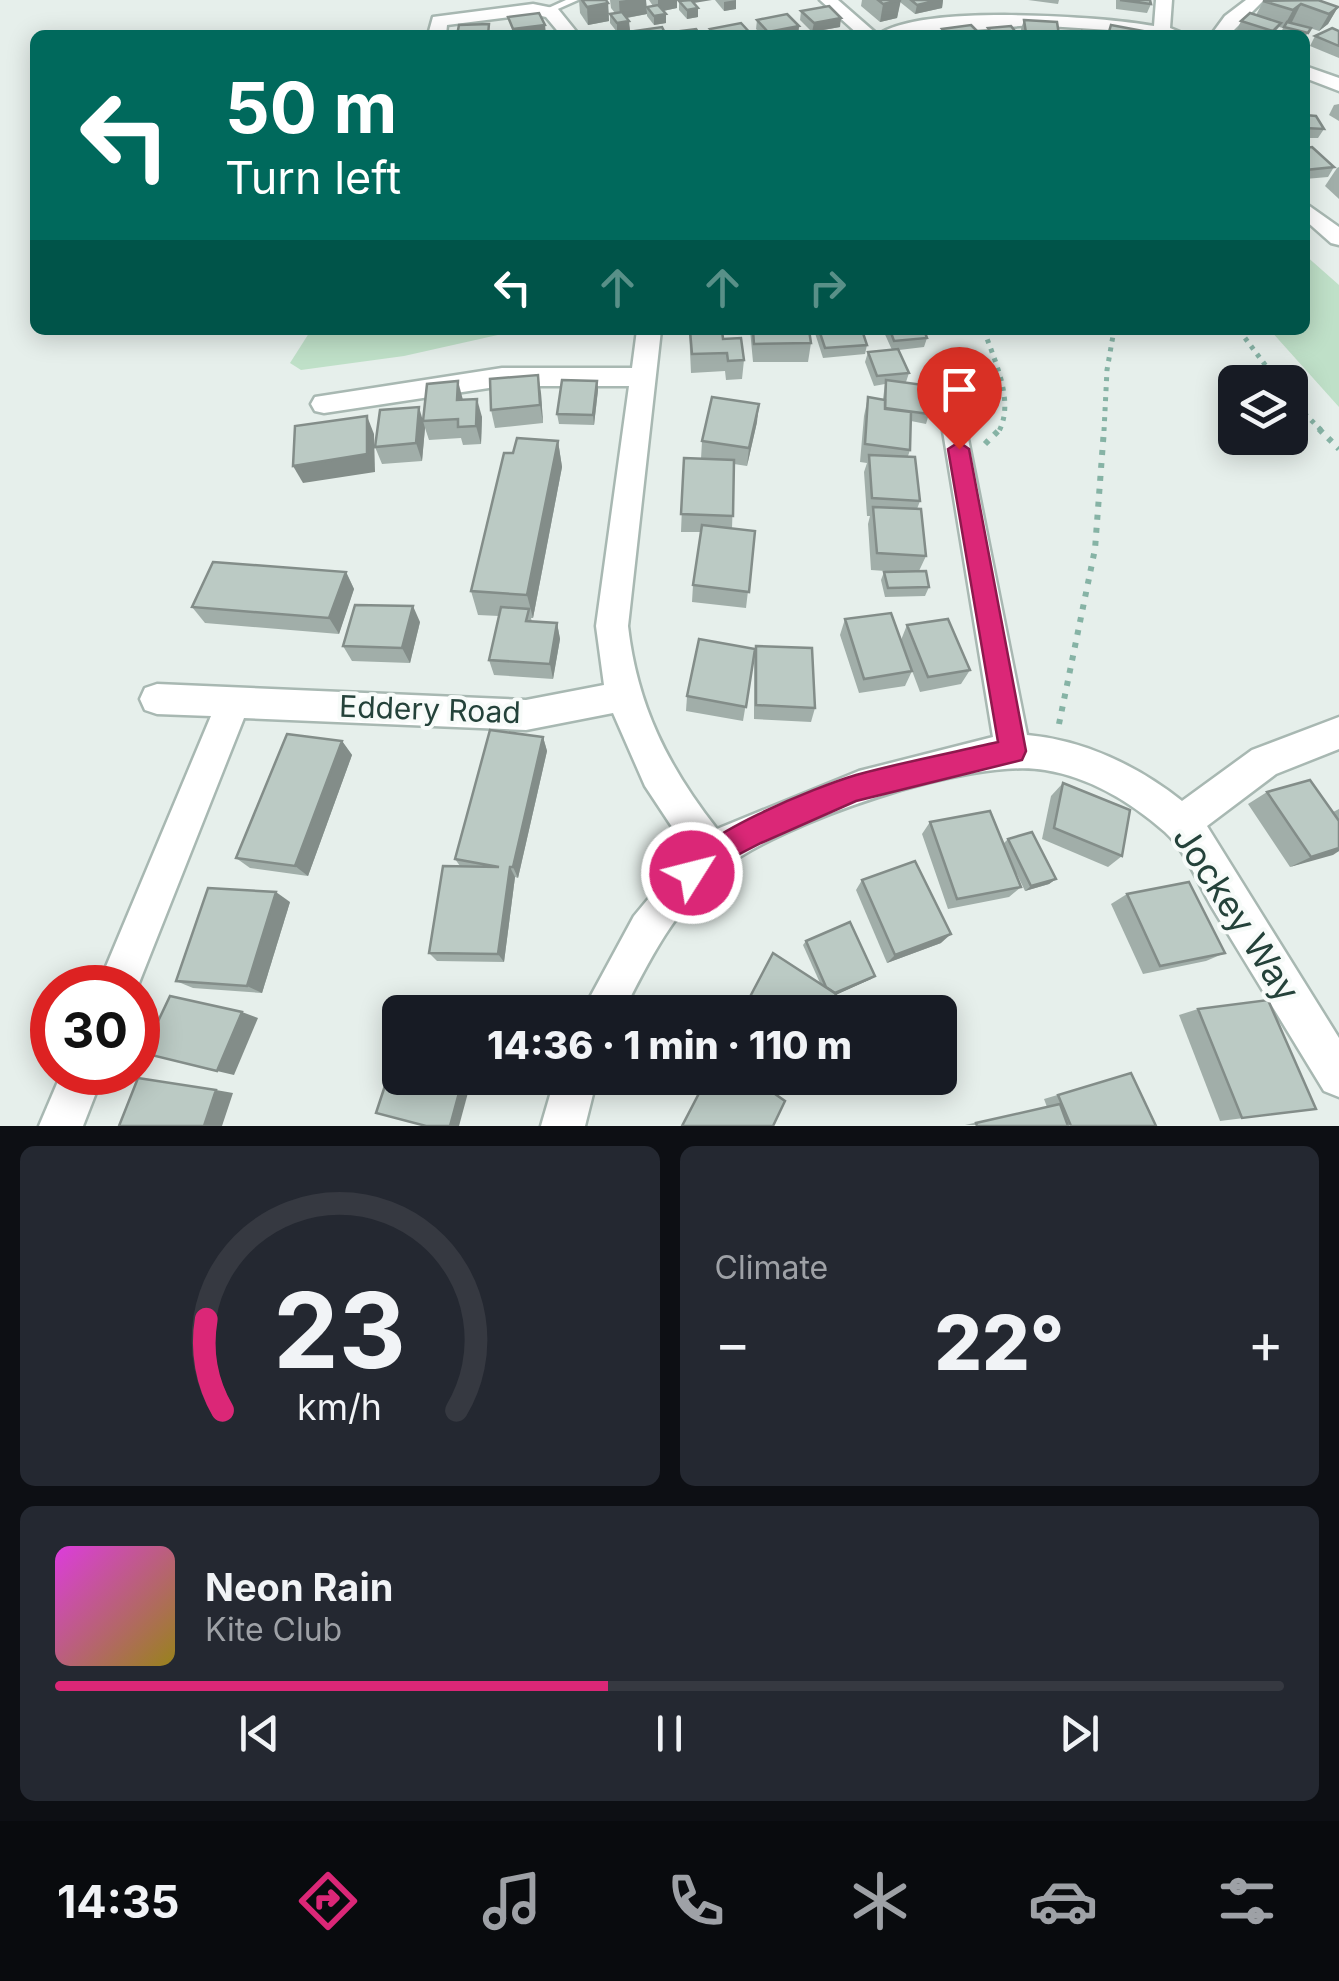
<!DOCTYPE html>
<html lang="en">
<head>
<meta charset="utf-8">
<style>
	:root { --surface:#171b24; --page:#242831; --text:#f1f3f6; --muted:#9ea1a6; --line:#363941; --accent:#db2777 }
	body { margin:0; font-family:Inter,sans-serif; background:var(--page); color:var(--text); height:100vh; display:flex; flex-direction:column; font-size:38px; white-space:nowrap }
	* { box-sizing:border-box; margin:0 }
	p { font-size:32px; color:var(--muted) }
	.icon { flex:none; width:55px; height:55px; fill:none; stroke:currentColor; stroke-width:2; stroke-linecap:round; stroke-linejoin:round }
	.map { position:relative; height:1126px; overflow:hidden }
	.details { display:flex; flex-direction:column; gap:20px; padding:20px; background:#0d0f14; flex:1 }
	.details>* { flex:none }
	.hud { position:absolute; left:30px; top:30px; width:1280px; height:305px; border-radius:15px; box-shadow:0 5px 25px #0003; background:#00695c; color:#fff; overflow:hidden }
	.tools { position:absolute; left:1218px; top:365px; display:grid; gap:20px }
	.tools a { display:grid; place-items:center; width:90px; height:90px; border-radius:15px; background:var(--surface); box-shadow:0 5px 25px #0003; font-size:50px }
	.speed { position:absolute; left:30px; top:965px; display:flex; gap:20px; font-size:50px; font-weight:700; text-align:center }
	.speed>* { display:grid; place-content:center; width:130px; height:130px; border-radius:50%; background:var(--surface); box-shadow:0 5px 25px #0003; line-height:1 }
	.speed .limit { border:15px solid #d22; background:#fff; color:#111 }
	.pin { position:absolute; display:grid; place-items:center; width:85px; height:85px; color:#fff; margin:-102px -42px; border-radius:50% 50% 50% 0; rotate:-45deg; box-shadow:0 0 10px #0007 }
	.pin .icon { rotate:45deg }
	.me { position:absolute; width:110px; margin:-55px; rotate:54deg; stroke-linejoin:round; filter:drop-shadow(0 0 8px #0008) }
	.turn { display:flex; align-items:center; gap:35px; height:210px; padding:0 30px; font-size:45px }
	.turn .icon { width:130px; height:130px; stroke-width:2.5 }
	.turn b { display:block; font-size:70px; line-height:85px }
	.lanes { display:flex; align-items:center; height:95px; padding:0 30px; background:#0003; justify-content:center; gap:50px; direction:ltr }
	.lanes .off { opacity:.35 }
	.big { font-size:75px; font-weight:800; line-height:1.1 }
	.details .card { flex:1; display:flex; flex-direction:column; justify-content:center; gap:15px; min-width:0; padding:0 35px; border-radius:15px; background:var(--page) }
	.details .dial { align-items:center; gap:0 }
	.dial svg { height:260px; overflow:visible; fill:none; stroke:var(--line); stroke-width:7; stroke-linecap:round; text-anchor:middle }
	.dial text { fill:var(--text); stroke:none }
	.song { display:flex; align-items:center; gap:30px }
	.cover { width:120px; height:120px; border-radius:15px; background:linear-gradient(135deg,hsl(300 70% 55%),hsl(50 70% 35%)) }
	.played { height:10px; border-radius:5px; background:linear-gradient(90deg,var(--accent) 45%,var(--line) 45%) }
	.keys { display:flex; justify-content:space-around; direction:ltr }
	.heat { display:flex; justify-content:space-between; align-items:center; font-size:55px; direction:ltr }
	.details .tiles { flex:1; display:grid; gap:20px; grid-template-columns:1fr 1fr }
	.card:last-child { grid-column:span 2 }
	.trip { position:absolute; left:382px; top:995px; width:575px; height:100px; border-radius:15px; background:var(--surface); box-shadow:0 5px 25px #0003; font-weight:800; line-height:100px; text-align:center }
	.menu { display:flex; height:160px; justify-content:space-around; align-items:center; background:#090b0e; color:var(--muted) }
	.menu .icon { width:70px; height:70px }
	.menu .current { color:var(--accent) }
	.menu b { font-size:45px; color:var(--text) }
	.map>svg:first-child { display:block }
</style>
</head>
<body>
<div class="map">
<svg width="1339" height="1126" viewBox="0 0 1339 1126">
	<rect width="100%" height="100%" fill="#e6efeb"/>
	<!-- green -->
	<g fill="#bfe0c8">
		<polygon points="1305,255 1339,285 1339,407 1270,330 1305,330"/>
		<polygon points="311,330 520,330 404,356 301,370 290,363"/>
	</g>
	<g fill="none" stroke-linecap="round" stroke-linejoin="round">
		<defs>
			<polygon id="lane" points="566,0 578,0 551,12 544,10"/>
			<g id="street">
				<path d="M820 0H838L878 35C920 4 1099 16 1154 26L1156 0H1172L1170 28 1187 35 1032 25 913 35H859Z"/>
				<polygon points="1246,0 1264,0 1229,35 1211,35 1225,16"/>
				<polygon points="533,4 558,9 579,35 561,35 546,17 533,14 447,25 446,35 428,35 433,17"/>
				<polygon points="1305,66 1339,78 1339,91 1305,78"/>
				<polygon points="1305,203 1339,227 1339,245 1331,243 1305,220"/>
				<path d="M637 330H661L628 626C637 705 668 767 717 829L859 771 993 737 943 431 947 424H965L1027 735C1084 740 1138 766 1182 801L1252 750 1339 717V749L1276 774 1207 826 1339 1038V1097L1324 1091C1287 1030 1250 970 1213 909 1198 884 1187 852 1165 832 1131 802 1089 777 1045 770 970 757 782 822 722 869 677 905 648 962 623 1012H582L634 916 688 851 645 786 613 713 526 730 244 718 137 988H97L211 716 157 714 145 710 140 699 145 688 157 684 526 700 604 685 596 626 629 386H502L324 413 315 411 311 404 315 397 502 368H632Z"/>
				<polygon points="62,1072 104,1072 83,1126 39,1126"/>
				<polygon points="555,1078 597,1078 585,1126 541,1126"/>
			</g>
		</defs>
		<!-- lane casing -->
		<use href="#lane" stroke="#a8b8b2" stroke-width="5"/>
		<!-- street casing -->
		<use href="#street" stroke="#a8b8b2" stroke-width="5"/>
		<!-- path-far1 -->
		<g stroke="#86b3a5" stroke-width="5" stroke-dasharray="4 6" stroke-linecap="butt">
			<path d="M984 330C994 360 1015 401 999 431"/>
			<polyline points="1239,330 1278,382"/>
			<polyline points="1290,399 1322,431"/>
			<polyline points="1104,431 1107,370 1114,330"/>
		</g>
		<!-- path -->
		<g stroke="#86b3a5" stroke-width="6" stroke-dasharray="5 8" stroke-linecap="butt">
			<polyline points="1319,429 1339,449"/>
			<polyline points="985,444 1000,429"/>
			<polyline points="1059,724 1095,549 1104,429"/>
		</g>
		<!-- lane -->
		<use href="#lane" fill="#fff" fill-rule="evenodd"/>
		<!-- street -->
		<use href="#street" fill="#fff" fill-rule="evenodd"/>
	</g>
	<!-- wall -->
	<g fill="#a1aea9">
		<polygon points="579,0 606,0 608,3 609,21 588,25 580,13"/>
		<polygon points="610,0 646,0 647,14 627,18 630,30 617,32 610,23 610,14 615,13 611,8"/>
		<polygon points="649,0 677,0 677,8 663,11 666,23 654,25 647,16 647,7 653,6"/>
		<polygon points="715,0 736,0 736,9 724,11"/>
		<polygon points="862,0 943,0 942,8 915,14 900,2 897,18 880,22 861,6"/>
		<polygon points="1028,0 1059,0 1058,4"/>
		<polygon points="1116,0 1150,0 1151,4 1147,13 1116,9"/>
		<polygon points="1264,0 1338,7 1328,24 1319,31 1310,28 1305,38 1305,35 1280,35 1283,28 1279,27 1273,35 1252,35 1237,30 1241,21 1256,15"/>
		<polygon points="679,1 694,3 698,17 687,19 679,10"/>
		<polygon points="801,11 840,27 812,32 800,20"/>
		<polygon points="757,20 799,26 798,35 762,35 756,29"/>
		<polygon points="1024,20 1059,35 1022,35 1021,29"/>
		<polygon points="1339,31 1339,58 1310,46 1315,36"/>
		<polygon points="1339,104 1339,121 1329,115 1334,105"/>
		<polygon points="1305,115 1324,129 1318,138 1305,138"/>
		<polygon points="1305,148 1334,167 1328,177 1305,179"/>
		<polygon points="1339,167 1339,199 1325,186 1337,168"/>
		<polygon points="689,330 722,330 723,339 744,360 742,379 726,380 725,371 691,373"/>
		<polygon points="750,330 809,330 811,343 808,362 753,362"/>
		<polygon points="814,330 862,330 867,345 865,354 823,358"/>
		<polygon points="883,330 924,330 927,338 924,347 899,350 909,373 906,382 929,414 926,424 911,421 910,450 908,456 920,501 917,509 926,556 919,571 929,587 925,596 885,597 881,580 884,572 900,572 871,570 868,524 870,516 867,516 864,472 867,463 860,462 864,416 868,397 883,399 885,384 874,386 865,362 868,352 892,350"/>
		<polygon points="597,381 598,390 594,425 559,424 557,414"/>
		<polygon points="541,393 543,423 495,428 491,410"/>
		<polygon points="463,400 482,417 481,444 463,445 461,438 429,440 425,428 422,461 382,464 375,447 423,419"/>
		<polygon points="757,422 747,466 734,464 732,529 755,531 746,608 692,602 693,585 701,532 681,532 684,458 701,459 702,441"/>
		<polygon points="558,441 562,467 533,618 531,618 532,622 557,623 560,639 553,679 494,675 489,660 499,616 478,615 471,591 513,453"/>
		<polygon points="346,572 354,589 339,634 205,623 192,607"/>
		<polygon points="845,619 901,640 907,625 970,670 961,684 920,692 908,660 912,671 905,686 859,693 840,635"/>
		<polygon points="420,622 410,663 352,661 343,646"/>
		<polygon points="756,646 815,708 811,722 754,719 754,661"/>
		<polygon points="755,649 743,721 686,711 687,696"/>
		<polygon points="543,737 547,751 518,878 515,877 504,962 437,961 429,953 460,866 455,859"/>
		<polygon points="342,741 352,755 308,876 250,868 236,858"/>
		<polygon points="1063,783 1122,856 1108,867 1042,839 1051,796"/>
		<polygon points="1267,792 1333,812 1339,809 1339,851 1290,867 1248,804"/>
		<polygon points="930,822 1003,844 1008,839 1056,879 1049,884 1025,891 1011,862 1021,887 1009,897 948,909 922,834"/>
		<polygon points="862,880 941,943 887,963 856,890"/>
		<polygon points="1127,894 1225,953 1206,961 1143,974 1111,904"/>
		<polygon points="290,902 262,993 193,988 176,981"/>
		<polygon points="806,941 871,979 835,995 820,983 803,945"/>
		<polygon points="1198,1009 1316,1109 1220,1121 1179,1015"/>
		<polygon points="1131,1073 1156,1126 965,1125 1047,1107 1044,1099"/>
		<polygon points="772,1078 796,1078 793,1085 788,1088"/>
	</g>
	<!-- shaded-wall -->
	<g fill="#838d89">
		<polygon points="626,0 646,0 647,14 620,19 619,1"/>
		<polygon points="658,0 677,0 677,8 658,12"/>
		<polygon points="688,0 712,0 688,4"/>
		<polygon points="736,0 736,9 724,11 724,2"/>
		<polygon points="901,0 897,18 880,22 883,4"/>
		<polygon points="939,0 943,0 942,8 915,14 917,5"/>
		<polygon points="608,3 609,21 588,25 587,7"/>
		<polygon points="1301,4 1292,22 1283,28 1293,10"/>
		<polygon points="1338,7 1328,24 1319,31 1329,14"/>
		<polygon points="698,8 698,17 687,19 687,10"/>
		<polygon points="666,14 666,23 654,25 654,16"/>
		<polygon points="841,18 840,27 812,32 814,23"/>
		<polygon points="629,21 630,30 617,32 617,23"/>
		<polygon points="545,25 546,34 514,35 513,29"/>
		<polygon points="799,26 798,35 768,35 768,32"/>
		<polygon points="538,375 541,393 543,423 540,405"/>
		<polygon points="458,381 463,400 457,400"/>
		<polygon points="597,381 598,390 594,425 593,415"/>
		<polygon points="477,399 482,417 481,444 476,426"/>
		<polygon points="759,404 757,422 747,466 749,448"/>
		<polygon points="419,407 425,428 422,461 416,443"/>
		<polygon points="367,416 374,434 375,472 303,483 293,466"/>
		<polygon points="558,441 562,467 533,618 527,595"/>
		<polygon points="346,572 354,589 339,634 329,618"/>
		<polygon points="413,606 420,622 410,663 402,648"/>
		<polygon points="557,623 560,639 553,679 550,664"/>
		<polygon points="543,737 547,751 518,878 513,867"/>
		<polygon points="342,741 352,755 308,876 295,866"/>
		<polygon points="1339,848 1339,851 1333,855 1290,867 1311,857"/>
		<polygon points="510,867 515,877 504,962 498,954"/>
		<polygon points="1056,879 1049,884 1025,891 1031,886"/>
		<polygon points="276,892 290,902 262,993 247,986"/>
		<polygon points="951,934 941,943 887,963 895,955"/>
		<polygon points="875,976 871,979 827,999 830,996"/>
		<polygon points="242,1012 258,1018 234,1075 217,1071"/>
		<polygon points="463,1078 472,1078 459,1126 450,1126"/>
		<polygon points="216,1090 233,1093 222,1126 204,1126"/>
	</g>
	<!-- building -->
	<g fill="#bbcac4" stroke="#838d89" stroke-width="2.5">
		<polygon points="582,0 606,0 608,3 587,7"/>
		<polygon points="691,0 698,8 687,10 679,1"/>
		<polygon points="878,0 901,0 883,4"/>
		<polygon points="911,0 939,0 917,5"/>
		<polygon points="1120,0 1150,0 1151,4"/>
		<polygon points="1318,0 1338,7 1329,14 1301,4 1293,10 1263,1"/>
		<polygon points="658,5 666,14 654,16 647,7"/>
		<polygon points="829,6 841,18 814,23 801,11"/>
		<polygon points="622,12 629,21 617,23 610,14"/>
		<polygon points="539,13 545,25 513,29 508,17"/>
		<polygon points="1250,13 1281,23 1273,31 1241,21"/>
		<polygon points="787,14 799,26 768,32 757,20"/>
		<polygon points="1024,20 1057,22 1059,35 1026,33"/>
		<polygon points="1287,22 1311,28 1308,33 1284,27"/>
		<polygon points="741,23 752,35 716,35 710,29"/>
		<polygon points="489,24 488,35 457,35 459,25"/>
		<polygon points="971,25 981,35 947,35 942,29"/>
		<polygon points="1111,25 1143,31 1142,35 1127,35 1110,32 1108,35"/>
		<polygon points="1011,26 1018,35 993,35 988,28"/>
		<polygon points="662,27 666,35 622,35 621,33"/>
		<polygon points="1332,28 1339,31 1339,46 1315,36"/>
		<polygon points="696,29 700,35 666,35 665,33"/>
		<polygon points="1082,31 1102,35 1080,35"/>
		<polygon points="1305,115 1316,116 1324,129 1305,128"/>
		<polygon points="1312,147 1334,167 1305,170 1305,148"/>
		<polygon points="690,330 722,330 723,339 741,338 744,360 728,361 727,353 692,354"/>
		<polygon points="753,330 809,330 811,343 754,344"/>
		<polygon points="819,330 862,330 867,345 825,348"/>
		<polygon points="890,330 924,330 927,338 894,341"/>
		<polygon points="898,349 909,373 877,376 868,352"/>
		<polygon points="538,375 540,405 491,410 490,379"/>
		<polygon points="562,380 597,381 593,415 557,414"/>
		<polygon points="886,380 931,386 929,414 885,408"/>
		<polygon points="458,381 457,400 477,399 476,426 458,427 458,419 423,421 427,384"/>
		<polygon points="712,397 759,404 749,448 702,441"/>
		<polygon points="868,397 885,400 885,409 911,412 910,450 865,444"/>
		<polygon points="419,407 416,443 375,447 380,410"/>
		<polygon points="367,416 367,454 293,466 295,426"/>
		<polygon points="517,438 558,441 527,595 471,591 504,453 513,453"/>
		<polygon points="869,455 915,457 920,501 872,498"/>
		<polygon points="684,458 734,460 733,516 681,514"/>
		<polygon points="873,507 921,509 926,556 877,553"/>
		<polygon points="702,525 755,531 749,592 693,585"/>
		<polygon points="213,562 346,572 329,618 192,607"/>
		<polygon points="926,571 929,587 888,588 884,572"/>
		<polygon points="355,605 413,606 402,648 343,646"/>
		<polygon points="501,607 529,609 526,621 557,623 550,664 489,660"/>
		<polygon points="891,613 912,671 864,679 845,619"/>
		<polygon points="948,619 970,670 928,677 907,625"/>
		<polygon points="699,639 755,649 746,707 687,696"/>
		<polygon points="756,646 812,648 815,708 756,705"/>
		<polygon points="490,730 543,737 513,867 510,867 498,954 429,953 443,866 499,867 455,859"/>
		<polygon points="287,734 342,741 295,866 236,858"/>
		<polygon points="1310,780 1339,821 1339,848 1311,857 1267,792"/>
		<polygon points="1063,783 1130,810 1122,856 1054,828"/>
		<polygon points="990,811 1021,887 957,899 930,822"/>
		<polygon points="1032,832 1056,879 1031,886 1008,839"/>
		<polygon points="915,861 951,934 895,955 862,880"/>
		<polygon points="1189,882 1225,953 1160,966 1127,894"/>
		<polygon points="208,888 276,892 247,986 176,981"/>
		<polygon points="850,922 875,976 835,993 826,987 806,941"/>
		<polygon points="773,953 836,994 827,1012 742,1012"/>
		<polygon points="170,996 242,1012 217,1071 143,1053"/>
		<polygon points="1268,1000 1316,1109 1242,1118 1198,1009"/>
		<polygon points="400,1040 400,1078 463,1078 450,1126 426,1126 376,1113"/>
		<polygon points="1131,1073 1156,1126 1071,1126 1058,1095"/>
		<polygon points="138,1078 216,1090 204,1126 119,1126"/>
		<polygon points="707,1078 752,1078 785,1101 773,1126 682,1126"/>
		<polygon points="782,1078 796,1078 793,1085"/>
		<polygon points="1060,1104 1068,1126 977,1126 976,1123"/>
	</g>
	<!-- route -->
	<path fill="#db2777" stroke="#8e194d" stroke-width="2.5" d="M959 442 969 449 1026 751 1022 760 856 801 761 843 722 863 692 887 682 883 678 873C693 836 816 787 856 775 903 762 951 753 998 742L948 449Z"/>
	<g text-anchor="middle" stroke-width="8" stroke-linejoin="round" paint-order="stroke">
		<!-- street labels -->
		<g font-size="30" fill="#24423a" stroke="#f7fbf9">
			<text transform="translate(430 710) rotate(2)" y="10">Eddery Road</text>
		</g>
		<!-- near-street labels -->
		<g font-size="35" fill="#24423a" stroke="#f7fbf9">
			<text transform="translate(1236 914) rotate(57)" y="12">Jockey Way</text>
		</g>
	</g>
</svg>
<div class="tools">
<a><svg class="icon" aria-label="layers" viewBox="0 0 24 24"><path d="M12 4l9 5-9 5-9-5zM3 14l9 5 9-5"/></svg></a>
</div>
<div class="speed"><div class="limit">30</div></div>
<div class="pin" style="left:959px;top:449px;background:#d93025"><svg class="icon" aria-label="arrive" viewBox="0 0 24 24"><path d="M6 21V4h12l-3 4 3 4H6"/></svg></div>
<svg class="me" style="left:692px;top:873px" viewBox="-20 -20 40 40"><circle r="17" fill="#db2777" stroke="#fff" stroke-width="3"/><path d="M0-11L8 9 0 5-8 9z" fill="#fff"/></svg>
<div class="trip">14:36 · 1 min · 110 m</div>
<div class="hud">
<div class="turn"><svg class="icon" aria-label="left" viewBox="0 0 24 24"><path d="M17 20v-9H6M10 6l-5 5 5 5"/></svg><div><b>50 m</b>Turn left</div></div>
<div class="lanes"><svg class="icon" aria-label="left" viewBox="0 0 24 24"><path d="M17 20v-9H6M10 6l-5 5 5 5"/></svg><svg class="icon off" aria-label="ahead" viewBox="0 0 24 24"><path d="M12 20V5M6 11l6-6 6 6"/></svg><svg class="icon off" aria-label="ahead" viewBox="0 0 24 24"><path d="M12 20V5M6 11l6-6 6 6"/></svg><svg class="icon off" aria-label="right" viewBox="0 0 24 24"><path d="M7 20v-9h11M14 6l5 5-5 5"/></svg></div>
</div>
</div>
<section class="details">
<div class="tiles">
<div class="card dial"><svg viewBox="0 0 100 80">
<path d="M14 69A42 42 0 1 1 86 69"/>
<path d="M14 69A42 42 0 0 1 9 41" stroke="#db2777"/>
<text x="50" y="56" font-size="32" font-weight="700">23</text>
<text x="50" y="72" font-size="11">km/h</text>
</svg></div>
<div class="card"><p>Climate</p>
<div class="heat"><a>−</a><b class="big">22°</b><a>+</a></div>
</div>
<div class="card">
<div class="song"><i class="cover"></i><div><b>Neon Rain</b><p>Kite Club</p></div></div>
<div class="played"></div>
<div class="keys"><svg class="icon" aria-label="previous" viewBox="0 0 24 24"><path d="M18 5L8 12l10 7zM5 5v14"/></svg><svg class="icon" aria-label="pause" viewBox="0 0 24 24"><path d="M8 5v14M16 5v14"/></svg><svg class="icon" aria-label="next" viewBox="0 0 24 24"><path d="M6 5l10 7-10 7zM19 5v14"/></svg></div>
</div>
</div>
</section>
<nav class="menu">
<b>14:35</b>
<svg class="icon current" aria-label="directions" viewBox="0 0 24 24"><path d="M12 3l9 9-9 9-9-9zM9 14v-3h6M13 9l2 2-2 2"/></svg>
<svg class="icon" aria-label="music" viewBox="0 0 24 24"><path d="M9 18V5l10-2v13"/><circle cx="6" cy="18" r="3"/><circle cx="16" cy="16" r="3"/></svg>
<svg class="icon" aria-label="phone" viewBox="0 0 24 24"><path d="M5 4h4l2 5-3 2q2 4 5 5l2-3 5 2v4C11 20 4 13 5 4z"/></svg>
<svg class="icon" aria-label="climate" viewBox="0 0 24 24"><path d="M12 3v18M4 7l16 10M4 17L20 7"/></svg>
<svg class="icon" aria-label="car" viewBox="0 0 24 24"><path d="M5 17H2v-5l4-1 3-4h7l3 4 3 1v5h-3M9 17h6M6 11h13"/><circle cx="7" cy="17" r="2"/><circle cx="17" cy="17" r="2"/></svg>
<svg class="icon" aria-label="filters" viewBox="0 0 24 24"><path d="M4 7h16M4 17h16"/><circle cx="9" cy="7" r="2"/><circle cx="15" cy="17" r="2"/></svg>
</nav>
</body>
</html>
